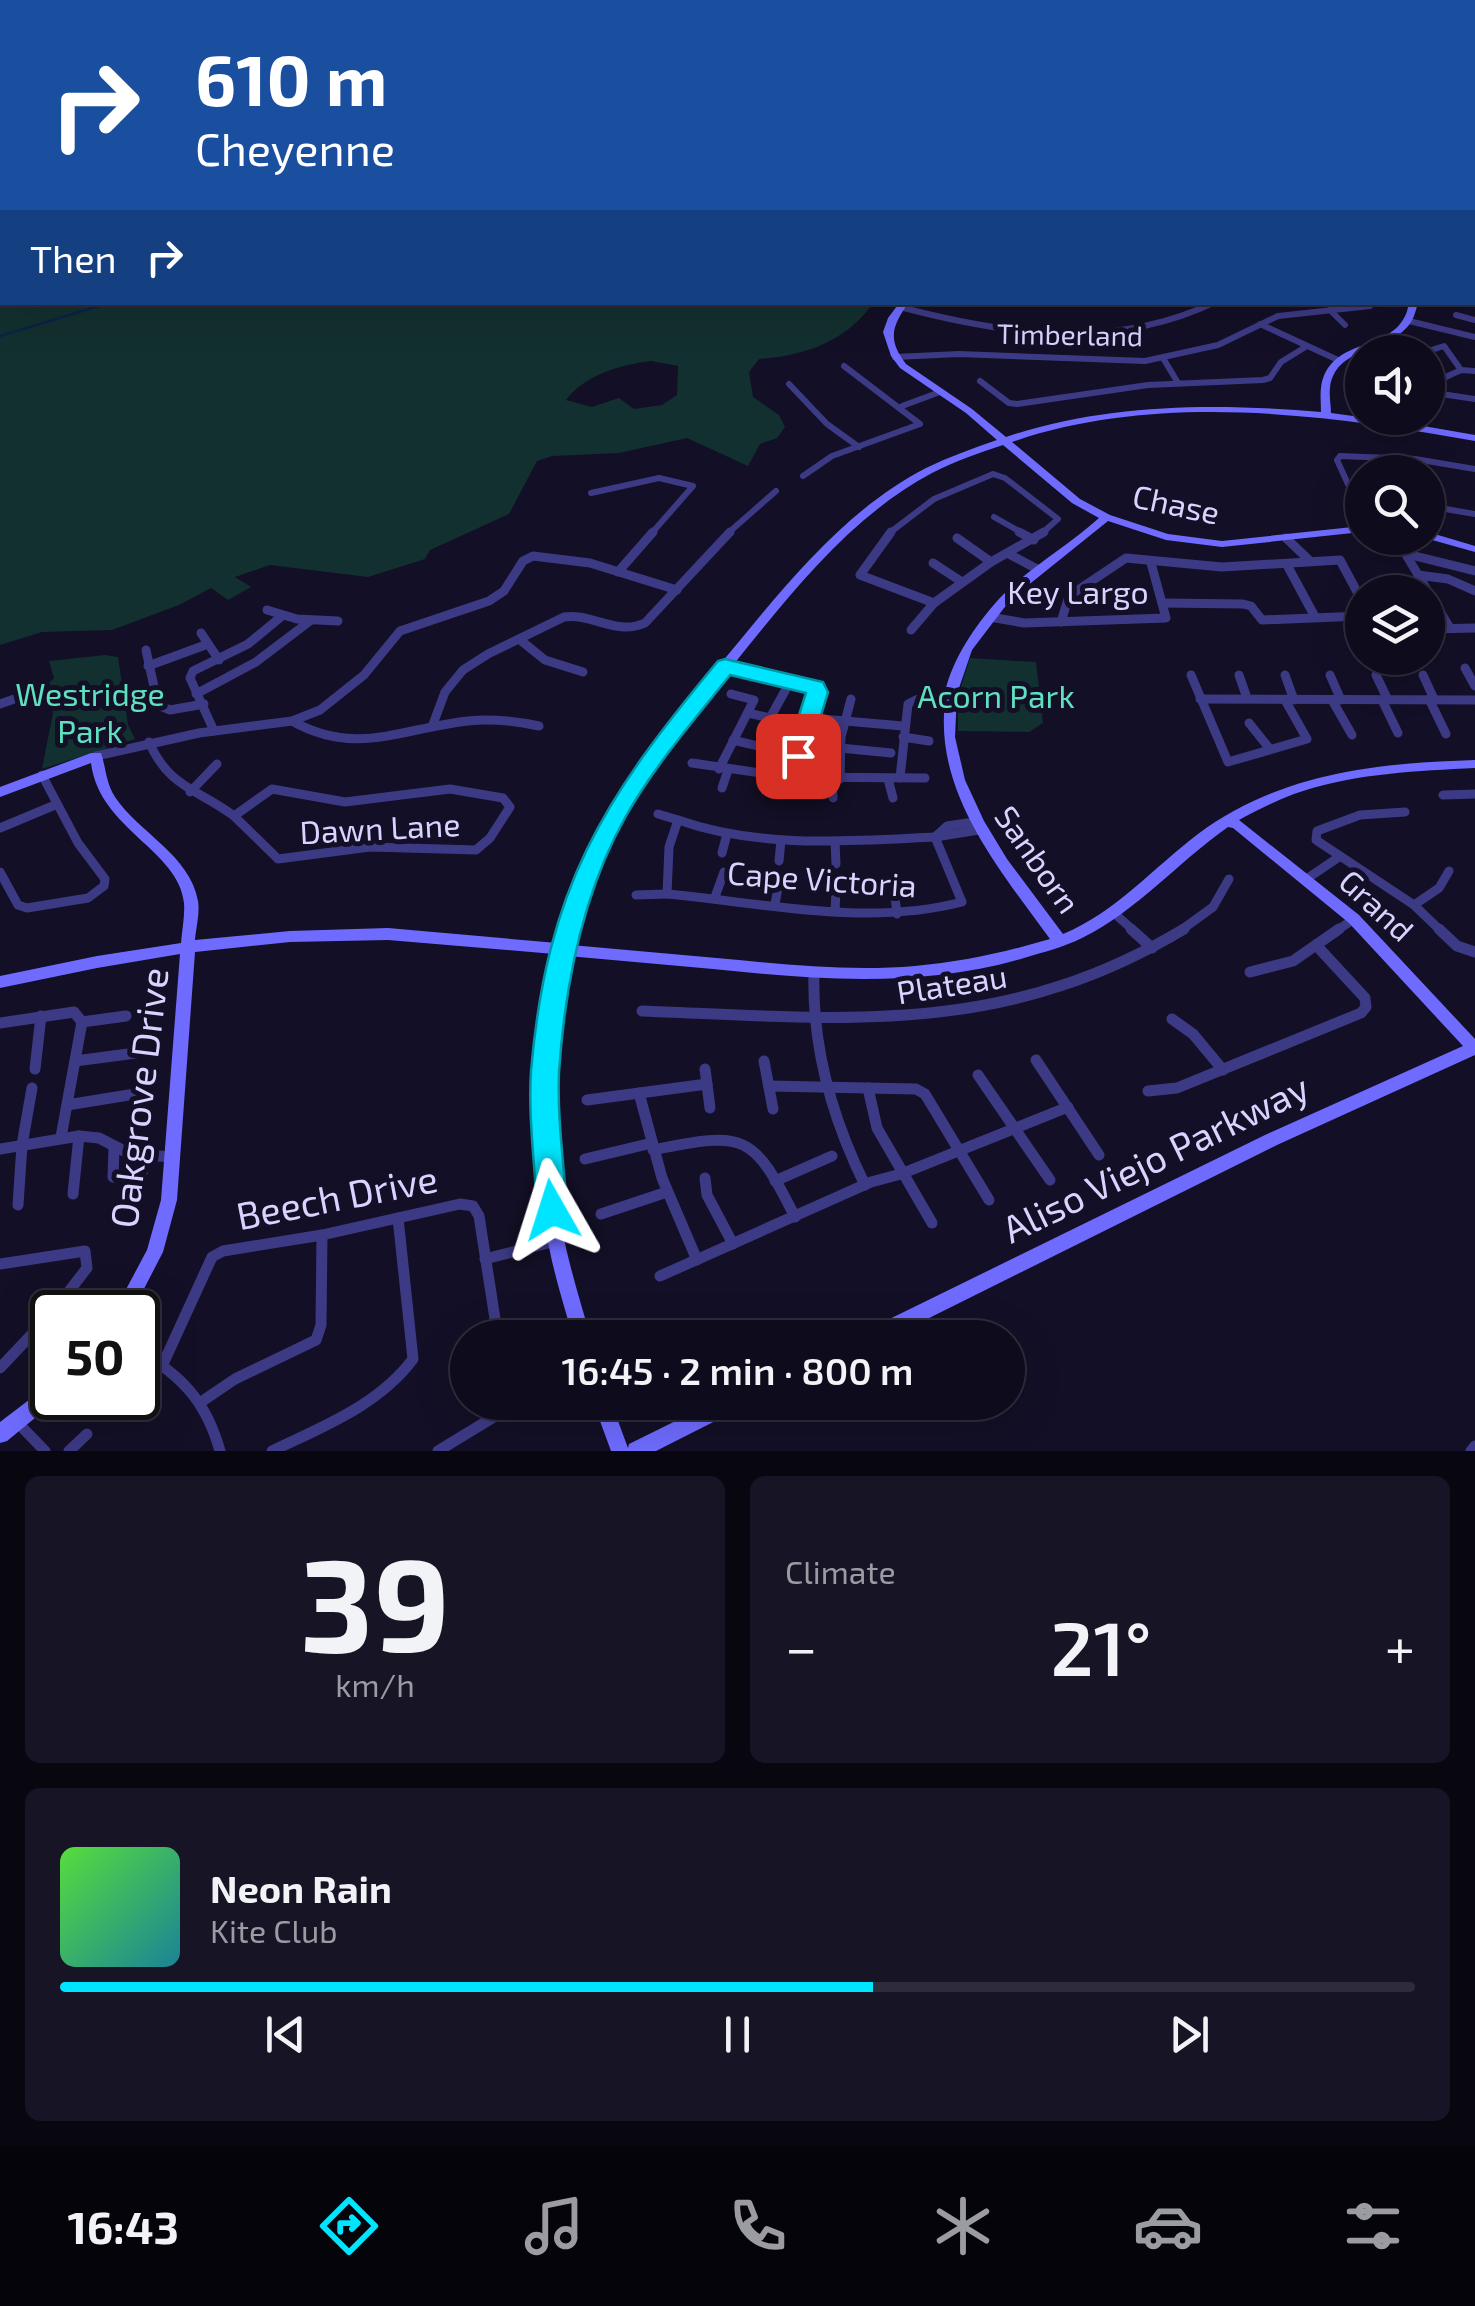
<!DOCTYPE html>
<html lang="en">
<head>
<meta charset="utf-8">
<style>
	:root { --surface:#0e0b1c; --page:#171425; --text:#f1f3f6; --muted:#9b9ba3; --line:#2e2b3b; --accent:#00e5ff }
	body { margin:0; font-family:"Exo 2",sans-serif; background:var(--page); color:var(--text); height:100vh; display:flex; flex-direction:column; font-size:38px; white-space:nowrap }
	* { box-sizing:border-box; margin:0 }
	p { font-size:32px; color:var(--muted) }
	.icon { flex:none; width:55px; height:55px; fill:none; stroke:currentColor; stroke-width:2; stroke-linecap:round; stroke-linejoin:round }
	.map { position:relative; height:1451px; overflow:hidden }
	.panel { display:flex; flex-direction:column; gap:25px; padding:25px; background:#08060f; flex:1 }
	.panel>* { flex:none }
	.hud { position:absolute; left:0px; top:0px; width:1475px; height:305px; box-shadow:0 10px 40px #0002,0 0 0 2px var(--line); background:#1a4fa0; color:#fff; overflow:hidden }
	.fabs { position:absolute; left:1345px; top:335px; display:grid; gap:20px }
	.fabs a { display:grid; place-items:center; width:100px; height:100px; border-radius:50%; background:var(--surface); box-shadow:0 10px 40px #0002,0 0 0 2px var(--line); font-size:50px }
	.speed { position:absolute; left:30px; top:1290px; display:flex; gap:20px; font-size:50px; font-weight:700; text-align:center }
	.speed>* { display:grid; place-content:center; width:130px; height:130px; border-radius:50%; background:var(--surface); box-shadow:0 10px 40px #0002,0 0 0 2px var(--line); line-height:1 }
	.speed .limit { border:5px solid #111; border-radius:15px; background:#fff; color:#111 }
	.pin { position:absolute; display:grid; place-items:center; width:85px; height:85px; color:#fff; margin:-42px; border-radius:20px; box-shadow:0 5px 15px #0006 }
	.me { position:absolute; width:110px; margin:-55px; rotate:354deg; stroke-linejoin:round; filter:drop-shadow(0 0 8px #0008) }
	.turn { display:flex; align-items:center; gap:35px; height:210px; padding:0 30px; font-size:45px }
	.turn .icon { width:130px; height:130px; stroke-width:2.5 }
	.turn b { display:block; font-size:70px; line-height:85px }
	.then { display:flex; align-items:center; height:95px; padding:0 30px; background:#0003; gap:20px; font-size:38px }
	.big { font-size:75px; font-weight:600; line-height:1.1 }
	.panel .card { flex:1; display:flex; flex-direction:column; justify-content:center; gap:15px; min-width:0; padding:0 35px; border-radius:15px; background:var(--page) }
	.panel .dial { align-items:center; gap:0 }
	.dial b { font-size:130px; line-height:1 }
	.song { display:flex; align-items:center; gap:30px }
	.cover { width:120px; height:120px; border-radius:15px; background:linear-gradient(135deg,hsl(110 70% 55%),hsl(190 70% 35%)) }
	.played { height:10px; border-radius:5px; background:linear-gradient(90deg,var(--accent) 60%,var(--line) 60%) }
	.keys { display:flex; justify-content:space-around; direction:ltr }
	.heat { display:flex; justify-content:space-between; align-items:center; font-size:55px; direction:ltr }
	.panel .tiles { flex:1; display:grid; gap:25px; grid-template-columns:1fr 1fr }
	.card:last-child { grid-column:span 2 }
	.trip { position:absolute; left:450px; top:1320px; width:575px; height:100px; border-radius:50px; background:var(--surface); box-shadow:0 10px 40px #0002,0 0 0 2px var(--line); font-weight:600; line-height:100px; text-align:center }
	.dock { display:flex; height:160px; justify-content:space-around; align-items:center; background:#06040b; color:var(--muted) }
	.dock .icon { width:70px; height:70px }
	.dock .current { color:var(--accent) }
	.dock b { font-size:45px; color:var(--text) }
	.map>svg:first-child { display:block }
</style>
</head>
<body>
<div class="map">
<svg width="1475" height="1451" viewBox="0 0 1475 1451">
	<rect width="100%" height="100%" fill="#130f26"/>
	<!-- green -->
	<g fill="#12302f" fill-rule="evenodd">
		<path d="M0 0H1312L1316 2H2V302L873 303C847 341 805 356 759 359L749 372 753 397 779 415 785 427 777 438 760 444 748 466 687 438 619 453 552 456 537 461 509 514 430 550 425 559 368 577 270 565 235 577 251 587 228 600 211 588 179 605 112 630 42 632 0 645ZM651 361 678 366 677 395 662 405 634 409 619 398 592 407 566 400C585 375 619 365 651 361Z"/>
		<polygon points="105,655 118,657 128,725 135,739 42,769 53,713 49,695 52,686 49,683 54,678 49,661"/>
		<polygon points="970,658 1036,662 1043,723 1029,732 958,731 958,696"/>
	</g>
	<g fill="none" stroke-linecap="round" stroke-linejoin="round">
		<!-- stream -->
		<polyline stroke="#0c2248" stroke-width="2.5" points="0,336 112,302"/>
		<!-- street-far2 -->
		<g stroke="#3d3a85" stroke-width="6">
			<path d="M900 307C1006 335 1113 351 1215 302"/>
			<polyline points="1330,310 1345,325"/>
			<polyline points="1456,315 1475,320"/>
			<polyline points="1409,321 1475,337"/>
			<polyline points="1260,324 1338,360"/>
			<polyline points="1425,352 1444,346 1461,370"/>
			<polyline points="895,357 959,354 1145,361 1218,345 1278,316 1370,306"/>
			<polyline points="1163,358 1178,383"/>
			<polyline points="980,381 1009,403 1017,404 1148,385 1263,380 1270,378 1281,362 1307,346"/>
			<polyline points="789,384 827,424 859,447"/>
			<polyline points="1428,392 1475,399"/>
			<polyline points="1435,394 1437,381 1461,370 1475,371"/>
			<polyline points="902,406 940,392"/>
			<polyline points="803,476 832,456 920,424 844,366"/>
			<polyline points="591,493 659,478 693,486 651,534"/>
			<polyline points="1362,499 1352,493 1337,460 1340,456 1415,459 1475,469"/>
			<polyline points="1428,506 1475,514"/>
			<polyline points="994,517 1024,534"/>
			<polyline points="727,534 776,491"/>
			<polyline points="888,534 934,499 993,474 1005,478 1058,519 1041,534"/>
		</g>
		<!-- street-far1 -->
		<g stroke="#3d3a85" stroke-width="9">
			<polyline points="891,532 860,575 934,603 991,562 1044,532"/>
			<polyline points="1019,532 1034,540"/>
			<polyline points="957,538 991,562"/>
			<polyline points="1286,538 1310,561"/>
			<polyline points="1396,538 1450,628"/>
			<polyline points="1009,554 1039,570"/>
			<polyline points="1407,554 1475,571"/>
			<polyline points="933,563 962,582"/>
			<polyline points="1287,565 1314,615"/>
			<polyline points="618,572 653,532"/>
			<polyline points="1418,575 1448,579 1475,591"/>
			<polyline points="1162,603 1243,604 1251,606 1262,620 1362,616"/>
			<polyline points="267,610 297,619 338,621"/>
			<polyline points="990,617 1024,623 1166,618 1151,563"/>
			<polyline points="1061,622 1069,596 1126,558 1222,567 1340,560 1362,601"/>
			<polyline points="1430,629 1475,628"/>
			<polyline points="911,630 934,603"/>
			<polyline points="201,633 219,660"/>
			<polyline points="519,639 545,660 583,672"/>
			<polyline points="146,650 158,705 170,710 204,704"/>
			<polyline points="148,666 208,644"/>
			<polyline points="725,666 815,688 817,693 802,747 788,777"/>
			<polyline points="1465,668 1475,686"/>
			<polyline points="1191,675 1228,762 1307,739 1285,700"/>
			<polyline points="1239,675 1247,698"/>
			<polyline points="1285,675 1294,700"/>
			<polyline points="1330,675 1341,700"/>
			<polyline points="1376,675 1388,700"/>
			<polyline points="1423,675 1434,699"/>
			<polyline points="196,694 256,662 310,621"/>
			<polyline points="1200,699 1475,700"/>
			<polyline points="1429,699 1446,734"/>
			<polyline points="1332,700 1352,735"/>
			<polyline points="1382,700 1398,733"/>
			<polyline points="0,704 37,691"/>
			<polyline points="748,713 807,726"/>
			<polyline points="770,718 786,689"/>
			<polyline points="822,719 903,726"/>
			<path d="M292 721C356 757 402 728 468 721 493 718 515 721 539 726"/>
			<polyline points="1249,723 1269,748"/>
			<path d="M432 727 445 692 463 670 488 654 564 617C593 613 616 636 645 623L730 532"/>
			<polyline points="214,731 190,678 193,671 248,644 282,616"/>
			<polyline points="903,737 929,741"/>
			<polyline points="733,740 787,753"/>
			<path d="M149 742C169 788 198 789 234 816"/>
			<polyline points="764,748 775,724"/>
			<polyline points="840,748 891,753"/>
			<polyline points="96,756 199,733 292,721 320,710 364,675 400,631 489,601 504,591 523,561 533,556 590,563 677,590"/>
			<polyline points="692,763 788,777 925,778"/>
			<polyline points="719,769 754,700 731,694"/>
			<polyline points="900,778 908,704 918,699 951,699"/>
			<polyline points="832,779 833,798"/>
			<polyline points="840,779 841,737 851,699"/>
			<polyline points="888,779 893,798"/>
			<polyline points="722,788 728,770"/>
			<polygon points="272,789 345,802 450,789 503,798 510,807 490,838 476,850 370,847 278,859 234,816"/>
			<polyline points="190,792 217,764"/>
			<polyline points="1443,795 1475,794"/>
			<polyline points="1405,812 1360,815 1317,831 1316,840 1414,905 1441,931"/>
			<polyline points="658,814 678,820"/>
			<path d="M678 820C761 849 849 841 935 837L962 902C865 927 765 903 667 894L669 847Z"/>
			<polyline points="0,828 55,805"/>
			<polyline points="935,837 979,830"/>
			<polyline points="935,837 947,826 974,822"/>
			<polyline points="835,841 836,864"/>
			<polyline points="722,853 727,834"/>
			<polyline points="779,861 781,840"/>
			<polyline points="0,872 18,905 27,908 88,898 104,886 105,879 78,843 42,775"/>
			<polyline points="1305,880 1339,857"/>
			<polyline points="893,882 897,914"/>
			<polyline points="636,895 667,894"/>
			<polyline points="715,897 724,872"/>
			<polyline points="775,904 779,882"/>
			<polyline points="1414,905 1439,888 1449,871"/>
			<polyline points="835,911 836,891"/>
			<polyline points="1114,913 1134,931"/>
			<polyline points="1180,931 1213,907 1229,879"/>
			<polyline points="1336,931 1354,919"/>
		</g>
		<!-- street -->
		<g stroke="#3d3a85" stroke-width="11">
			<polyline points="1131,929 1152,948"/>
			<polyline points="1439,929 1457,946 1475,952"/>
			<polyline points="1250,972 1293,961 1339,929"/>
			<path d="M814 974C812 1049 832 1118 865 1185"/>
			<path d="M642 1011C844 1019 1002 1038 1184 929"/>
			<polyline points="1172,1019 1193,1034 1223,1070"/>
			<polyline points="82,1022 126,1016"/>
			<polyline points="0,1023 74,1012 82,1022 61,1137"/>
			<polyline points="1036,1060 1099,1155"/>
			<polyline points="75,1061 136,1053"/>
			<polyline points="764,1061 773,1109"/>
			<polyline points="35,1069 41,1016"/>
			<polyline points="705,1069 710,1108"/>
			<polyline points="978,1075 1050,1180"/>
			<polyline points="769,1086 916,1089 925,1094 989,1200"/>
			<polyline points="868,1088 877,1128 932,1223"/>
			<polyline points="1148,1091 1177,1088 1361,1013 1366,1007 1365,998 1316,945"/>
			<polyline points="639,1093 662,1178 697,1260"/>
			<polyline points="587,1100 707,1084"/>
			<polyline points="67,1105 135,1094"/>
			<polyline points="114,1148 113,1177 143,1171"/>
			<polyline points="0,1149 79,1136 99,1138 130,1154 173,1157"/>
			<path d="M653 1150C745 1131 753 1133 795 1217"/>
			<polyline points="585,1159 652,1143"/>
			<polyline points="705,1178 707,1195 733,1244"/>
			<polyline points="775,1181 832,1156"/>
			<polyline points="73,1194 79,1136"/>
			<polyline points="18,1205 22,1145 32,1088"/>
			<polyline points="601,1214 667,1192"/>
			<polyline points="485,1259 556,1241"/>
			<polyline points="0,1264 85,1251 87,1268 53,1312"/>
			<polyline points="660,1276 871,1182 901,1174 1068,1107"/>
			<path d="M138 1350C182 1376 206 1401 220 1451"/>
			<polyline points="163,1364 212,1257 223,1251 322,1235 460,1204 473,1206 479,1216 498,1338"/>
			<polyline points="0,1368 52,1313"/>
			<polyline points="204,1400 235,1379 316,1340 321,1325 322,1235"/>
			<polyline points="18,1423 45,1451"/>
			<polyline points="69,1451 87,1434"/>
			<path d="M272 1451C322 1427 379 1405 413 1359L398 1218"/>
			<polyline points="438,1451 502,1412 508,1402"/>
			<polyline points="1471,1451 1475,1446"/>
		</g>
		<!-- secondary -->
		<g fill="#6f6bff" fill-rule="evenodd">
			<path d="M900 302H909C892 326 887 339 906 364L972 409 1006 437C1106 403 1217 403 1321 412 1321 404 1320 395 1321 388 1328 338 1386 352 1404 318 1407 313 1408 308 1409 302H1418C1416 310 1414 319 1409 325 1387 353 1335 346 1330 388 1329 396 1331 405 1331 413L1412 424 1475 435V441C1327 414 1157 392 1012 442L1080 499 1110 515 1168 534 1222 541 1362 526V532L1222 547 1166 540 1108 521 1016 595 1004 608 972 650 957 694 955 737 965 780 984 821 1007 859 1063 934C1116 912 1153 868 1198 834 1280 773 1377 763 1475 760V768C1418 771 1359 773 1303 791 1281 798 1260 809 1239 820L1359 915 1475 1039V1055L1277 1145 889 1338H860L863 1332 1265 1135 1463 1046 1349 923 1233 828 1228 827C1178 862 1137 911 1082 938 1064 947 1044 952 1024 958 923 988 817 980 713 969 665 965 616 960 568 956 550 1053 546 1150 566 1248 573 1278 582 1308 591 1338H573C565 1308 555 1278 549 1247 530 1150 534 1051 554 954L388 940 290 942 195 952 177 1200 163 1252 132 1312H114L147 1250 161 1200 180 954 97 968 0 988V976L97 956 181 943C182 930 185 916 184 903 179 850 99 829 91 763L0 797V787L91 753H101C106 768 106 783 115 797 139 833 190 855 198 901 200 913 196 928 195 940L290 931 388 928 557 943C574 884 597 828 632 776 658 735 691 699 722 662 782 590 841 512 926 468 949 457 973 448 997 440L966 413 900 368 891 356 883 332 888 318ZM1003 445 1072 503 1099 518C1067 547 1028 568 998 600 975 626 953 658 945 692 943 699 944 708 944 715 940 800 1003 874 1050 939 1006 952 962 962 915 966 857 971 798 966 739 960 683 955 627 950 571 945 587 888 608 833 640 783 666 743 699 706 730 669 789 596 848 518 932 473 955 461 979 453 1003 445Z"/>
			<polygon points="1428,532 1475,546 1475,552 1425,538 1428,538"/>
			<polygon points="52,1384 52,1398 59,1398 58,1399 7,1441 0,1443 0,1422 46,1387"/>
			<polygon points="593,1402 611,1402 628,1448 629,1444 714,1402 744,1402 741,1408 656,1451 611,1451"/>
		</g>
		<!-- highway -->
		<g fill="#ff4fa3" fill-rule="evenodd">
			<polygon points="1310,0 1320,0 1322,2 1313,2"/>
			<polygon points="1344,0 1354,0 1356,2 1347,2"/>
			<polygon points="1372,0 1381,0 1383,2 1375,2"/>
			<polygon points="1390,0 1400,0 1402,2 1393,2"/>
			<rect x="1472" y="67" width="3" height="7"/>
			<polygon points="1472,86 1475,86 1475,94 1472,93"/>
			<polygon points="1472,110 1475,110 1475,118 1472,117"/>
			<polygon points="1472,131 1475,132 1475,140 1472,139"/>
		</g>
	</g>
	<!-- route -->
	<path fill="#00e5ff" stroke="#0095a6" stroke-width="2.5" d="M725 659 823 682 828 692 809 756 798 765 786 756 806 693 730 675C694 720 655 765 626 816 582 894 565 984 559 1072 557 1117 564 1165 567 1210L563 1219 552 1223 541 1219 537 1210C535 1165 528 1116 531 1071 547 887 602 800 718 661Z"/>
	<g text-anchor="middle" stroke-width="10" stroke-linejoin="round" paint-order="stroke">
		<!-- far-street labels -->
		<g font-size="28" fill="#d9d4ff" stroke="#130f26">
			<text transform="translate(1070 335) rotate(1)" y="10">Timberland</text>
		</g>
		<!-- street labels -->
		<g font-size="32" fill="#d9d4ff" stroke="#130f26">
			<text transform="translate(1176 505) rotate(12)" y="11">Chase</text>
			<text x="1078" y="604">Key Largo</text>
			<text transform="translate(380 829) rotate(-3)" y="11">Dawn Lane</text>
			<text transform="translate(1037 860) rotate(55)" y="11">Sanborn</text>
			<text transform="translate(822 880) rotate(4)" y="11">Cape Victoria</text>
			<text transform="translate(1376 906) rotate(43)" y="11">Grand</text>
			<text transform="translate(952 985) rotate(-9)" y="11">Plateau</text>
		</g>
		<!-- park labels -->
		<g font-size="32" fill="#5fe0c0" stroke="#130f26">
			<text x="90" y="706">Westridge<tspan x="90" dy="37">Park</tspan></text>
			<text x="996" y="708">Acorn Park</text>
		</g>
		<!-- near-street labels -->
		<g font-size="38" fill="#d9d4ff" stroke="#130f26">
			<text transform="translate(140 1098) rotate(-83)" y="13">Oakgrove Drive</text>
			<text transform="translate(1156 1159) rotate(-26)" y="13">Aliso Viejo Parkway</text>
			<text transform="translate(337 1198) rotate(-11)" y="13">Beech Drive</text>
		</g>
	</g>
</svg>
<div class="fabs">
<a><svg class="icon" aria-label="sound" viewBox="0 0 24 24"><path d="M4 9h4l5-4v14l-5-4H4zM17 9q2 3 0 6"/></svg></a>
<a><svg class="icon" aria-label="search" viewBox="0 0 24 24"><circle cx="10" cy="10" r="6"/><path d="M15 15l6 6"/></svg></a>
<a><svg class="icon" aria-label="layers" viewBox="0 0 24 24"><path d="M12 4l9 5-9 5-9-5zM3 14l9 5 9-5"/></svg></a>
</div>
<div class="speed"><div class="limit">50</div></div>
<div class="pin" style="left:798px;top:756px;background:#d93025"><svg class="icon" aria-label="arrive" viewBox="0 0 24 24"><path d="M6 21V4h12l-3 4 3 4H6"/></svg></div>
<svg class="me" style="left:552px;top:1210px" viewBox="-20 -20 40 40"><path d="M0-17L14 15 0 8-14 15z" fill="#00e5ff" stroke="#fff" stroke-width="4"/></svg>
<div class="trip">16:45 · 2 min · 800 m</div>
<div class="hud">
<div class="turn"><svg class="icon" aria-label="right" viewBox="0 0 24 24"><path d="M7 20v-9h11M14 6l5 5-5 5"/></svg><div><b>610 m</b>Cheyenne</div></div>
<div class="then">Then<svg class="icon" aria-label="right" viewBox="0 0 24 24"><path d="M7 20v-9h11M14 6l5 5-5 5"/></svg></div>
</div>
</div>
<section class="panel">
<div class="tiles">
<div class="card dial"><b>39</b><p>km/h</p></div>
<div class="card"><p>Climate</p>
<div class="heat"><a>−</a><b class="big">21°</b><a>+</a></div>
</div>
<div class="card">
<div class="song"><i class="cover"></i><div><b>Neon Rain</b><p>Kite Club</p></div></div>
<div class="played"></div>
<div class="keys"><svg class="icon" aria-label="previous" viewBox="0 0 24 24"><path d="M18 5L8 12l10 7zM5 5v14"/></svg><svg class="icon" aria-label="pause" viewBox="0 0 24 24"><path d="M8 5v14M16 5v14"/></svg><svg class="icon" aria-label="next" viewBox="0 0 24 24"><path d="M6 5l10 7-10 7zM19 5v14"/></svg></div>
</div>
</div>
</section>
<nav class="dock">
<b>16:43</b>
<svg class="icon current" aria-label="directions" viewBox="0 0 24 24"><path d="M12 3l9 9-9 9-9-9zM9 14v-3h6M13 9l2 2-2 2"/></svg>
<svg class="icon" aria-label="music" viewBox="0 0 24 24"><path d="M9 18V5l10-2v13"/><circle cx="6" cy="18" r="3"/><circle cx="16" cy="16" r="3"/></svg>
<svg class="icon" aria-label="phone" viewBox="0 0 24 24"><path d="M5 4h4l2 5-3 2q2 4 5 5l2-3 5 2v4C11 20 4 13 5 4z"/></svg>
<svg class="icon" aria-label="climate" viewBox="0 0 24 24"><path d="M12 3v18M4 7l16 10M4 17L20 7"/></svg>
<svg class="icon" aria-label="car" viewBox="0 0 24 24"><path d="M5 17H2v-5l4-1 3-4h7l3 4 3 1v5h-3M9 17h6M6 11h13"/><circle cx="7" cy="17" r="2"/><circle cx="17" cy="17" r="2"/></svg>
<svg class="icon" aria-label="filters" viewBox="0 0 24 24"><path d="M4 7h16M4 17h16"/><circle cx="9" cy="7" r="2"/><circle cx="15" cy="17" r="2"/></svg>
</nav>
</body>
</html>
